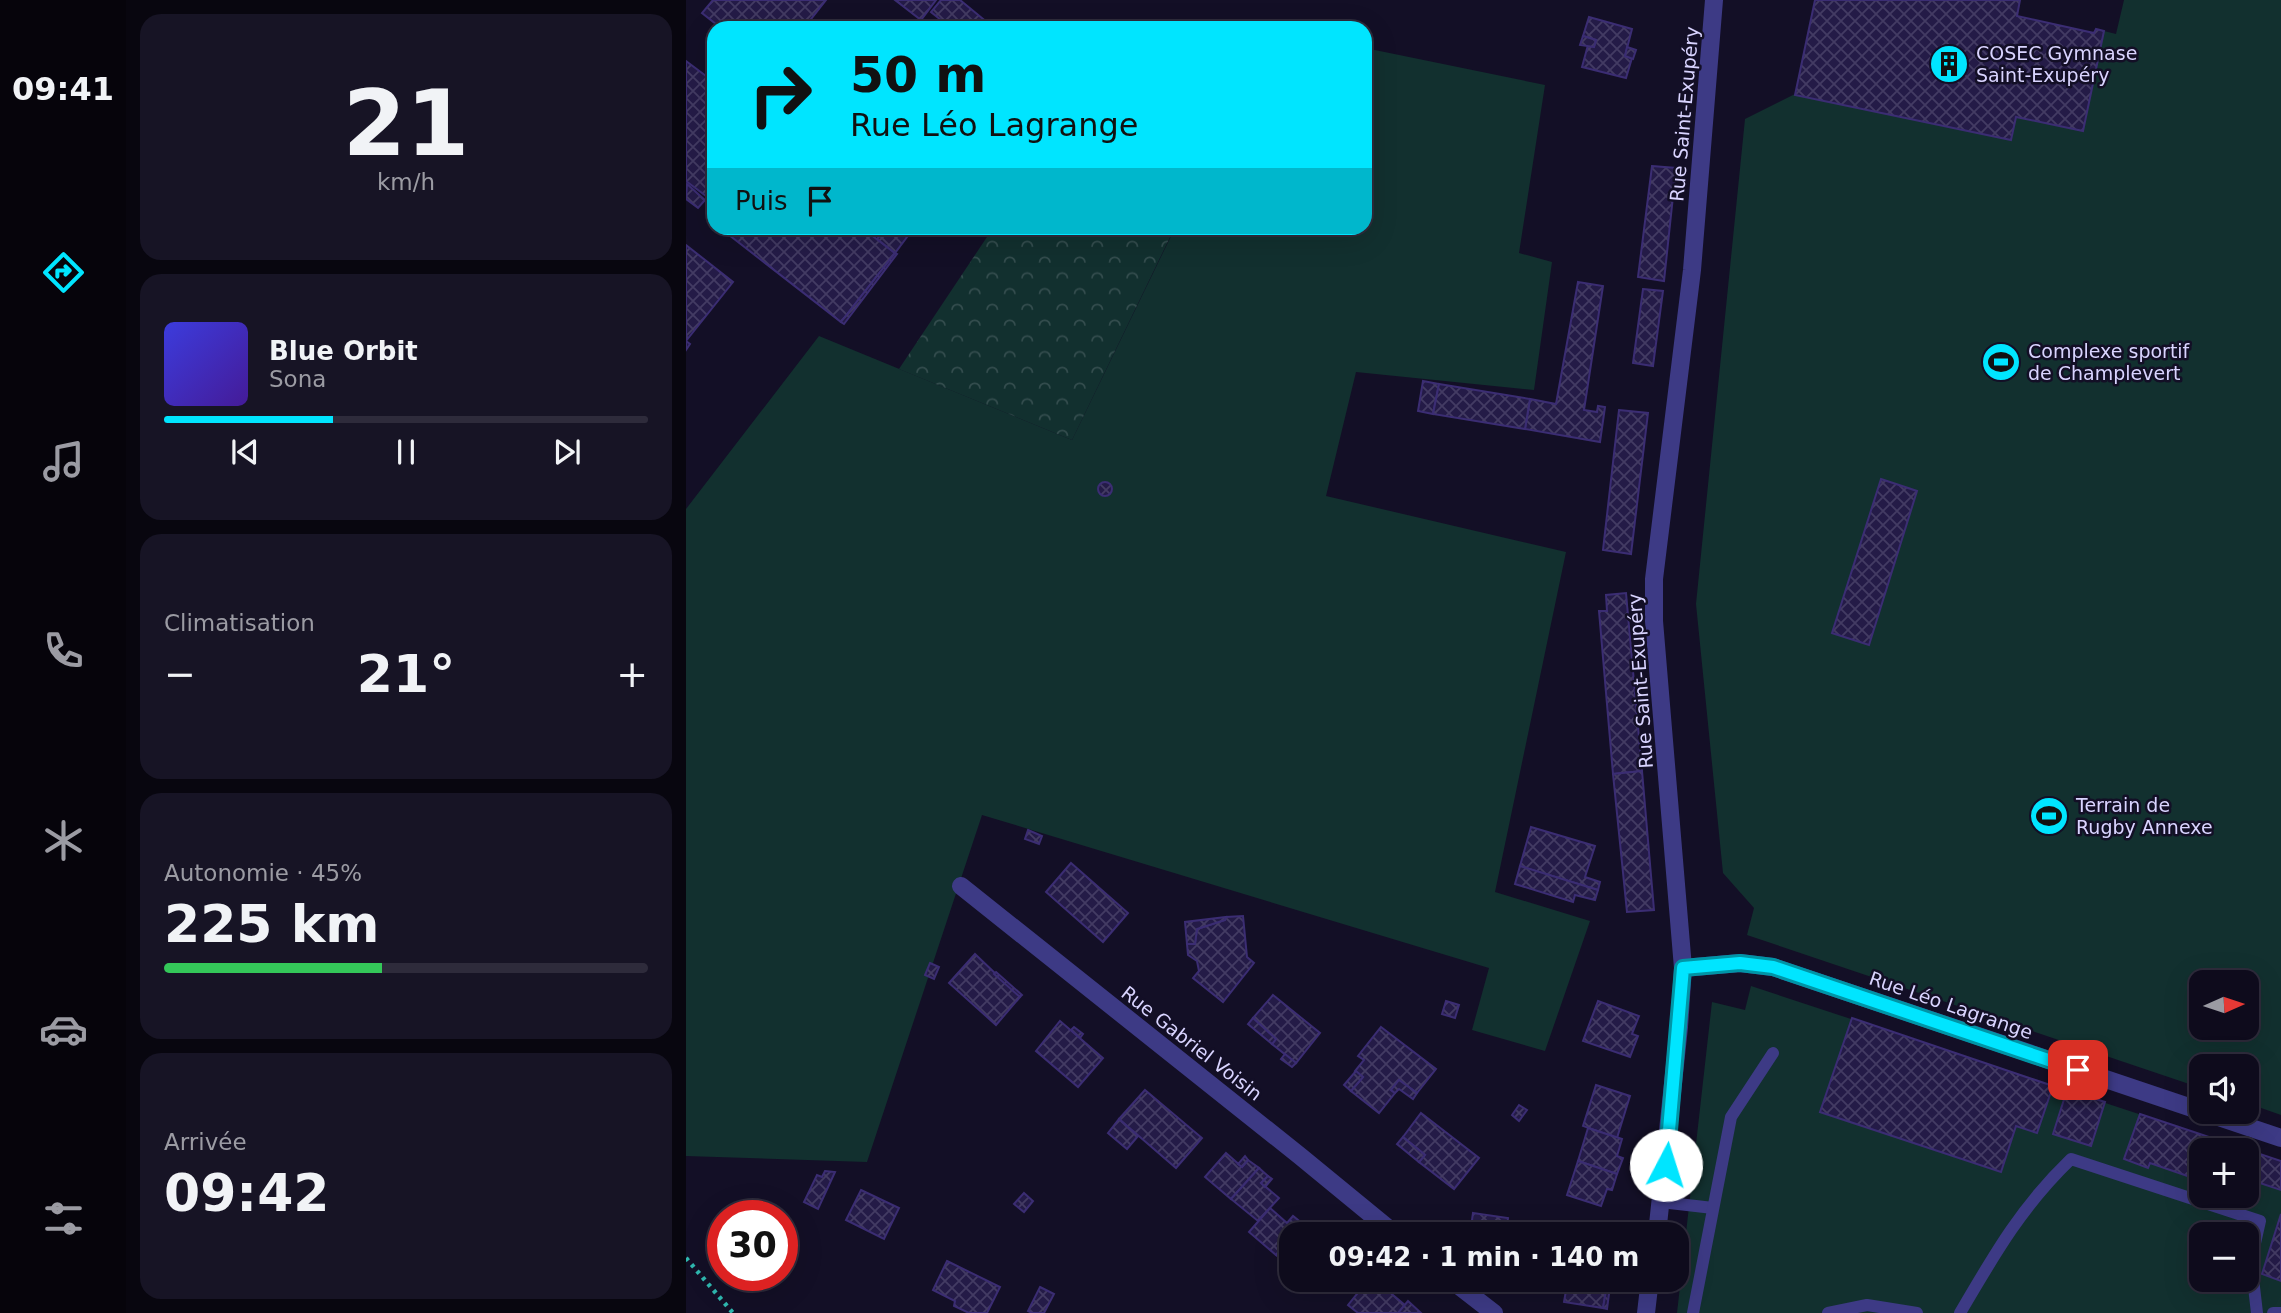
<!DOCTYPE html>
<html lang="fr">
<head>
<meta charset="utf-8">
<style>
	:root { --surface:#0e0b1c; --page:#171425; --text:#f1f3f6; --muted:#9b9ba3; --line:#2e2b3b; --accent:#00e5ff }
	body { margin:0; font-family:"DejaVu Sans",sans-serif; background:var(--page); color:var(--text); height:100vh; display:flex; flex-direction:column; font-size:26px; white-space:nowrap }
	* { box-sizing:border-box; margin:0 }
	p { font-size:23px; color:var(--muted) }
	.icon { flex:none; width:38px; height:38px; fill:none; stroke:currentColor; stroke-width:2; stroke-linecap:round; stroke-linejoin:round }
	.map { position:relative; flex:1; overflow:hidden }
	.side { display:flex; flex-direction:column; gap:14px; padding:14px; background:#08060f; width:560px }
	.side>* { flex:none }
	.top-card { position:absolute; left:21px; top:21px; width:665px; height:214px; border-radius:21px; box-shadow:0 7px 28px #0002,0 0 0 2px var(--line); background:#00e5ff; color:#111; overflow:hidden }
	.needle { width:46px; rotate:87deg }
	.controls { position:absolute; left:1503px; top:970px; display:grid; gap:14px }
	.controls a { display:grid; place-items:center; width:70px; height:70px; border-radius:14px; background:var(--surface); box-shadow:0 7px 28px #0002,0 0 0 2px var(--line); font-size:35px }
	.speed { position:absolute; left:21px; top:1200px; display:flex; gap:14px; font-size:35px; font-weight:700; text-align:center }
	.speed>* { display:grid; place-content:center; width:91px; height:91px; border-radius:50%; background:var(--surface); box-shadow:0 7px 28px #0002,0 0 0 2px var(--line); line-height:1 }
	.speed .limit { border:10px solid #d22; background:#fff; color:#111 }
	.pin { position:absolute; display:grid; place-items:center; width:60px; height:60px; color:#fff; margin:-30px; border-radius:14px; box-shadow:0 4px 10px #0006 }
	.me { position:absolute; width:77px; margin:-38px; rotate:5deg; stroke-linejoin:round; filter:drop-shadow(0 0 5px #0008) }
	.turn { display:flex; align-items:center; gap:24px; height:147px; padding:0 28px; font-size:32px }
	.turn .icon { width:91px; height:91px; stroke-width:2.5 }
	.turn b { display:block; font-size:49px; line-height:60px }
	.then { display:flex; align-items:center; height:66px; padding:0 28px; background:#0003; gap:14px; font-size:26px }
	.big { font-size:52px; font-weight:700; line-height:1.1 }
	.side .widget { flex:1; display:flex; flex-direction:column; justify-content:center; gap:10px; min-width:0; padding:0 24px; border-radius:21px; background:var(--page) }
	.side .dial { align-items:center; gap:0 }
	.dial b { font-size:91px; line-height:1 }
	.song { display:flex; align-items:center; gap:21px }
	.cover { width:84px; height:84px; border-radius:10px; background:linear-gradient(135deg,hsl(240 70% 55%),hsl(260 70% 35%)) }
	.played { height:7px; border-radius:4px; background:linear-gradient(90deg,var(--accent) 35%,var(--line) 35%) }
	.keys { display:flex; justify-content:space-around; direction:ltr }
	.heat { display:flex; justify-content:space-between; align-items:center; font-size:38px; direction:ltr }
	.charge { height:10px; border-radius:5px; background:linear-gradient(90deg,#34c759 45%,var(--line) 0) }
	.trip { position:absolute; left:593px; top:1222px; width:410px; height:70px; border-radius:21px; background:var(--surface); box-shadow:0 7px 28px #0002,0 0 0 2px var(--line); font-weight:700; line-height:70px; text-align:center }
	main { display:flex; flex:1; min-height:0 }
	.menu { display:flex; flex-direction:column; width:126px; justify-content:space-around; align-items:center; background:#06040b; color:var(--muted) }
	.menu .icon { width:49px; height:49px }
	.menu .current { color:var(--accent) }
	.menu b { font-size:32px; color:var(--text) }
	.map>svg:first-child { display:block }
</style>
</head>
<body>
<main>
<nav class="menu">
<b>09:41</b>
<svg class="icon current" aria-label="directions" viewBox="0 0 24 24"><path d="M12 3l9 9-9 9-9-9zM9 14v-3h6M13 9l2 2-2 2"/></svg>
<svg class="icon" aria-label="music" viewBox="0 0 24 24"><path d="M9 18V5l10-2v13"/><circle cx="6" cy="18" r="3"/><circle cx="16" cy="16" r="3"/></svg>
<svg class="icon" aria-label="phone" viewBox="0 0 24 24"><path d="M5 4h4l2 5-3 2q2 4 5 5l2-3 5 2v4C11 20 4 13 5 4z"/></svg>
<svg class="icon" aria-label="climate" viewBox="0 0 24 24"><path d="M12 3v18M4 7l16 10M4 17L20 7"/></svg>
<svg class="icon" aria-label="car" viewBox="0 0 24 24"><path d="M5 17H2v-5l4-1 3-4h7l3 4 3 1v5h-3M9 17h6M6 11h13"/><circle cx="7" cy="17" r="2"/><circle cx="17" cy="17" r="2"/></svg>
<svg class="icon" aria-label="filters" viewBox="0 0 24 24"><path d="M4 7h16M4 17h16"/><circle cx="9" cy="7" r="2"/><circle cx="15" cy="17" r="2"/></svg>
</nav>
<section class="side">
<div class="widget dial"><b>21</b><p>km/h</p></div>
<div class="widget">
<div class="song"><i class="cover"></i><div><b>Blue Orbit</b><p>Sona</p></div></div>
<div class="played"></div>
<div class="keys"><svg class="icon" aria-label="previous" viewBox="0 0 24 24"><path d="M18 5L8 12l10 7zM5 5v14"/></svg><svg class="icon" aria-label="pause" viewBox="0 0 24 24"><path d="M8 5v14M16 5v14"/></svg><svg class="icon" aria-label="next" viewBox="0 0 24 24"><path d="M6 5l10 7-10 7zM19 5v14"/></svg></div>
</div>
<div class="widget"><p>Climatisation</p>
<div class="heat"><a>−</a><b class="big">21°</b><a>+</a></div>
</div>
<div class="widget"><p>Autonomie · 45%</p><b class="big">225 km</b><div class="charge"></div></div>
<div class="widget"><p>Arrivée</p><b class="big">09:42</b></div>
</section>
<div class="map">
<svg width="1595" height="1313" viewBox="0 0 1595 1313">
	<defs>
		<pattern id="forest-crowns" width="20" height="18" patternUnits="userSpaceOnUse" patternTransform="scale(1.75)"><rect width="20" height="18" fill="#12302f"/><path d="M2 6a3 3 0 1 1 6 0M12 15a3 3 0 1 1 6 0" fill="none" stroke="#344d4e"/></pattern>
		<pattern id="building-cross-hatch" width="8" height="8" patternUnits="userSpaceOnUse" patternTransform="scale(1.75)"><rect width="8" height="8" fill="#241b47"/><path d="M0 0l8 8M0 8l8-8" fill="none" stroke="#433b63"/></pattern>
	</defs>
	<rect width="100%" height="100%" fill="#130f26"/>
	<!-- grass -->
	<g fill="#12302f" fill-rule="evenodd">
		<path d="M1129 0H1334L1331 16 1408 33 1410 29 1430 34 1438 0H1595V1115L1561 1103V1066H1516L1515 1088 1061 935 1068 908 1037 873 1010 604 1059 119 1109 94ZM1516 982H1561V1027H1516Z"/>
		<polygon points="679,48 859,85 833,253 866,262 848,390 670,372 640,496 880,552 809,892 904,921 859,1051 786,1030 803,968 296,815 181,1162 0,1156 0,509 133,336 386,440 487,232 487,228 679,228"/>
		<path d="M1065 986 1595 1161V1313H991L1026 1002 1059 1010ZM1516 1150H1561V1195H1516ZM1516 1234H1561V1279H1516Z"/>
	</g>
	<!-- forest -->
	<polygon fill="url(#forest-crowns)" points="307,228 487,228 487,231 386,440 213,369"/>
	<!-- building -->
	<g fill="url(#building-cross-hatch)" stroke="#3b2d73" stroke-width="2">
		<polygon points="27,0 140,0 118,28 35,28 16,13"/>
		<polygon points="209,0 250,0 235,20"/>
		<polygon points="255,0 274,0 308,28 265,28 245,12"/>
		<polygon points="1129,0 1334,0 1331,16 1408,33 1410,29 1418,31 1397,131 1330,117 1325,140 1109,95"/>
		<polygon points="903,17 946,29 939,56 946,58 940,78 896,67 902,45 908,47 910,40 897,36"/>
		<polygon points="897,36 910,40 908,47 894,45"/>
		<polygon points="941,47 950,50 947,59 939,56"/>
		<polygon points="0,61 28,82 28,202 0,181"/>
		<polygon points="966,166 990,168 978,281 952,277"/>
		<polygon points="1,184 19,200 12,208 0,199"/>
		<polygon points="34,228 176,228 209,253 155,322"/>
		<polygon points="200,228 208,228 221,237 209,253 191,239"/>
		<polygon points="0,245 47,282 0,341 4,344 0,350"/>
		<polygon points="209,253 211,254 158,324 155,322"/>
		<polygon points="892,282 917,286 898,410 911,412 912,406 919,407 914,442 839,429 844,399 870,404"/>
		<polygon points="957,289 977,291 967,366 947,363"/>
		<polygon points="737,381 753,384 747,414 732,411"/>
		<polygon points="753,384 844,399 839,429 747,414"/>
		<polygon points="933,410 962,413 945,554 917,550"/>
		<polygon points="1195,479 1231,491 1183,645 1146,633"/>
		<circle cx="419" cy="489" r="7"/>
		<polygon points="940,593 956,771 927,774 913,611 921,611 920,595"/>
		<polygon points="956,771 968,910 941,912 927,774"/>
		<polygon points="845,827 909,846 899,877 914,882 912,890 834,866"/>
		<polygon points="342,830 356,836 353,844 339,839"/>
		<polygon points="385,863 442,913 417,942 360,892"/>
		<polygon points="834,866 912,890 909,900 889,895 887,902 829,884"/>
		<polygon points="557,916 561,957 568,963 537,1002 507,978 513,971 511,961 502,955 501,944 509,944 511,929 539,920 540,917"/>
		<polygon points="540,917 539,920 511,929 509,944 501,944 499,922"/>
		<polygon points="289,954 334,997 310,1025 263,983"/>
		<polygon points="244,963 253,967 248,979 239,975"/>
		<polygon points="310,972 336,995 334,997 308,974"/>
		<polygon points="587,995 634,1033 610,1063 586,1044 590,1039 567,1018"/>
		<polygon points="760,1001 773,1005 769,1018 756,1014"/>
		<polygon points="912,1001 953,1016 946,1034 952,1036 944,1057 897,1041"/>
		<polygon points="567,1018 590,1039 586,1044 562,1024"/>
		<polygon points="1166,1018 1367,1086 1351,1133 1330,1126 1315,1172 1134,1112"/>
		<polygon points="374,1021 417,1058 392,1087 350,1051"/>
		<polygon points="388,1027 397,1034 394,1038 385,1030"/>
		<polygon points="695,1027 750,1069 731,1093 713,1080 705,1090 709,1093 693,1113 665,1091 677,1077 669,1071 678,1060 672,1056"/>
		<polygon points="599,1054 610,1063 606,1067 595,1059"/>
		<polygon points="670,1071 677,1077 665,1091 658,1085"/>
		<polygon points="713,1080 731,1093 727,1099 713,1089 709,1093 705,1090"/>
		<polygon points="910,1085 944,1096 931,1138 897,1126"/>
		<polygon points="459,1090 516,1138 490,1168 433,1119"/>
		<polygon points="1381,1090 1419,1102 1405,1146 1367,1134"/>
		<polygon points="833,1105 841,1110 833,1121 826,1115"/>
		<polygon points="735,1113 793,1158 768,1189 733,1162 739,1155 717,1137"/>
		<polygon points="1454,1114 1595,1161 1595,1190 1568,1181 1561,1202 1541,1195 1561,1195 1561,1150 1516,1150 1516,1181 1464,1163 1462,1168 1438,1159"/>
		<polygon points="433,1119 452,1136 441,1149 422,1133"/>
		<polygon points="902,1128 936,1139 931,1156 937,1158 931,1174 892,1161"/>
		<polygon points="717,1137 739,1155 733,1162 711,1144"/>
		<polygon points="540,1153 556,1167 562,1160 573,1168 545,1199 519,1177"/>
		<polygon points="559,1156 562,1160 556,1167 552,1164"/>
		<polygon points="892,1161 931,1174 926,1190 921,1189 915,1206 881,1195"/>
		<polygon points="573,1168 582,1176 575,1183 593,1198 572,1221 545,1199"/>
		<polygon points="139,1171 149,1172 132,1209 118,1202 131,1175 136,1177"/>
		<polygon points="582,1176 586,1179 579,1187 575,1183"/>
		<polygon points="175,1190 213,1208 198,1239 160,1220"/>
		<polygon points="338,1193 347,1201 338,1212 328,1204"/>
		<polygon points="584,1208 601,1223 607,1216 617,1224 606,1234 590,1255 563,1232"/>
		<polygon points="787,1213 822,1218 820,1234 784,1234"/>
		<polygon points="1595,1214 1595,1281 1576,1274"/>
		<polygon points="617,1224 626,1232 624,1234 608,1234"/>
		<polygon points="821,1224 855,1229 854,1234 820,1234"/>
		<polygon points="606,1236 606,1269 590,1255"/>
		<polygon points="261,1261 314,1287 301,1313 283,1313 268,1306 269,1301 247,1290"/>
		<polygon points="633,1279 660,1279 649,1292"/>
		<polygon points="683,1279 688,1279 719,1305 712,1313 672,1313 662,1305"/>
		<polygon points="863,1279 882,1279 881,1283"/>
		<polygon points="882,1279 922,1279 917,1308 878,1302"/>
		<polygon points="922,1279 925,1279 921,1309 917,1308"/>
		<polygon points="354,1287 368,1294 358,1313 346,1313 342,1311"/>
		<polygon points="722,1301 735,1313 712,1313"/>
	</g>
	<g fill="none" stroke-linecap="round" stroke-linejoin="round">
		<!-- path -->
		<polyline stroke="#2fb8b0" stroke-width="4.5" stroke-dasharray="3.5 5" stroke-linecap="butt" points="0,1258 47,1313"/>
		<!-- service -->
		<g stroke="#3d3a85" stroke-width="12">
			<polyline points="975,1202 1027,1208"/>
			<polyline points="1007,1313 1045,1117 1087,1053"/>
			<polyline points="1142,1313 1181,1305 1231,1313"/>
			<path d="M1274 1313C1308 1255 1336 1206 1385 1159L1574 1221 1565 1261 1571 1313"/>
			<polyline points="1587,1313 1595,1313"/>
		</g>
		<!-- minor -->
		<g stroke="#3d3a85" stroke-width="18">
			<polyline points="275,886 614,1156 709,1234"/>
			<polyline points="997,968 1054,963 1087,967 1595,1138"/>
			<polyline points="971,1234 993,1027 997,968 968,621 968,579 1006,270 1028,0"/>
			<polyline points="764,1279 808,1313"/>
			<polyline points="960,1313 964,1279"/>
		</g>
	</g>
	<g fill="none" stroke-linecap="round" stroke-linejoin="round">
		<defs>
			<polyline id="route" points="980,1165 997,968 1054,963 1087,967 1392,1070"/>
		</defs>
		<!-- route casing -->
		<use href="#route" stroke="#0095a6" stroke-width="18"/>
		<!-- route -->
		<use href="#route" stroke="#00e5ff" stroke-width="12"/>
	</g>
	<!-- icons -->
	<defs>
		<symbol id="building-disc" viewBox="-11 -11 22 22"><circle r="9.5" fill="#00e5ff" stroke="#130f26"/><path d="M-4-6H4V6H1V3H-1V6H-4ZM-2.5-4.3h1.7v1.8h-1.7ZM.8-4.3h1.7v1.8H.8ZM-2.5-1h1.7V.8h-1.7ZM.8-1h1.7V.8H.8Z" fill="#111"/></symbol>
		<symbol id="stadium-disc" viewBox="-11 -11 22 22"><circle r="9.5" fill="#00e5ff" stroke="#130f26"/><path d="M0-5a6.5 5 0 1 0 0 10a6.5 5 0 1 0 0-10ZM-3.5-1.8h7v3.6h-7Z" fill="#111"/></symbol>
	</defs>
	<g fill-rule="evenodd">
		<use href="#building-disc" x="1241" y="42" width="44" height="44"/>
		<use href="#stadium-disc" x="1293" y="340" width="44" height="44"/>
		<use href="#stadium-disc" x="1341" y="794" width="44" height="44"/>
	</g>
	<g text-anchor="middle" stroke-width="5" stroke-linejoin="round" paint-order="stroke">
		<!-- poi labels -->
		<g font-size="19" fill="#d9d4ff" stroke="#130f26" text-anchor="start">
			<text x="1290" y="60">COSEC Gymnase<tspan x="1290" dy="22">Saint-Exupéry</tspan></text>
			<text x="1342" y="358">Complexe sportif<tspan x="1342" dy="22">de Champlevert</tspan></text>
			<text x="1390" y="812">Terrain de<tspan x="1390" dy="22">Rugby Annexe</tspan></text>
		</g>
		<!-- street labels -->
		<g font-size="19" fill="#d9d4ff" stroke="#130f26">
			<text transform="translate(998 114) rotate(-85)" y="7">Rue Saint-Exupéry</text>
			<text transform="translate(954 681) rotate(-94)" y="7">Rue Saint-Exupéry</text>
			<text transform="translate(1265 1005) rotate(19)" y="7">Rue Léo Lagrange</text>
			<text transform="translate(506 1043) rotate(38)" y="7">Rue Gabriel Voisin</text>
		</g>
	</g>
</svg>
<div class="controls">
<a><svg class="needle" viewBox="-14 -14 28 28"><path d="M0-13l5 13h-10z" fill="#e53935"/><path d="M0 13l5-13h-10z" fill="#9b9ba3"/></svg></a>
<a><svg class="icon" aria-label="sound" viewBox="0 0 24 24"><path d="M4 9h4l5-4v14l-5-4H4zM17 9q2 3 0 6"/></svg></a>
<a>+</a>
<a>−</a>
</div>
<div class="speed"><div class="limit">30</div></div>
<div class="pin" style="left:1392px;top:1070px;background:#d93025"><svg class="icon" aria-label="arrive" viewBox="0 0 24 24"><path d="M6 21V4h12l-3 4 3 4H6"/></svg></div>
<svg class="me" style="left:980px;top:1165px" viewBox="-20 -20 40 40"><circle r="19" fill="#fff"/><path d="M0-13L10 11 0 6-10 11z" fill="#00e5ff"/></svg>
<div class="trip">09:42 · 1 min · 140 m</div>
<div class="top-card">
<div class="turn"><svg class="icon" aria-label="right" viewBox="0 0 24 24"><path d="M7 20v-9h11M14 6l5 5-5 5"/></svg><div><b>50 m</b>Rue Léo Lagrange</div></div>
<div class="then">Puis<svg class="icon" aria-label="arrive" viewBox="0 0 24 24"><path d="M6 21V4h12l-3 4 3 4H6"/></svg></div>
</div>
</div>
</main>
</body>
</html>
